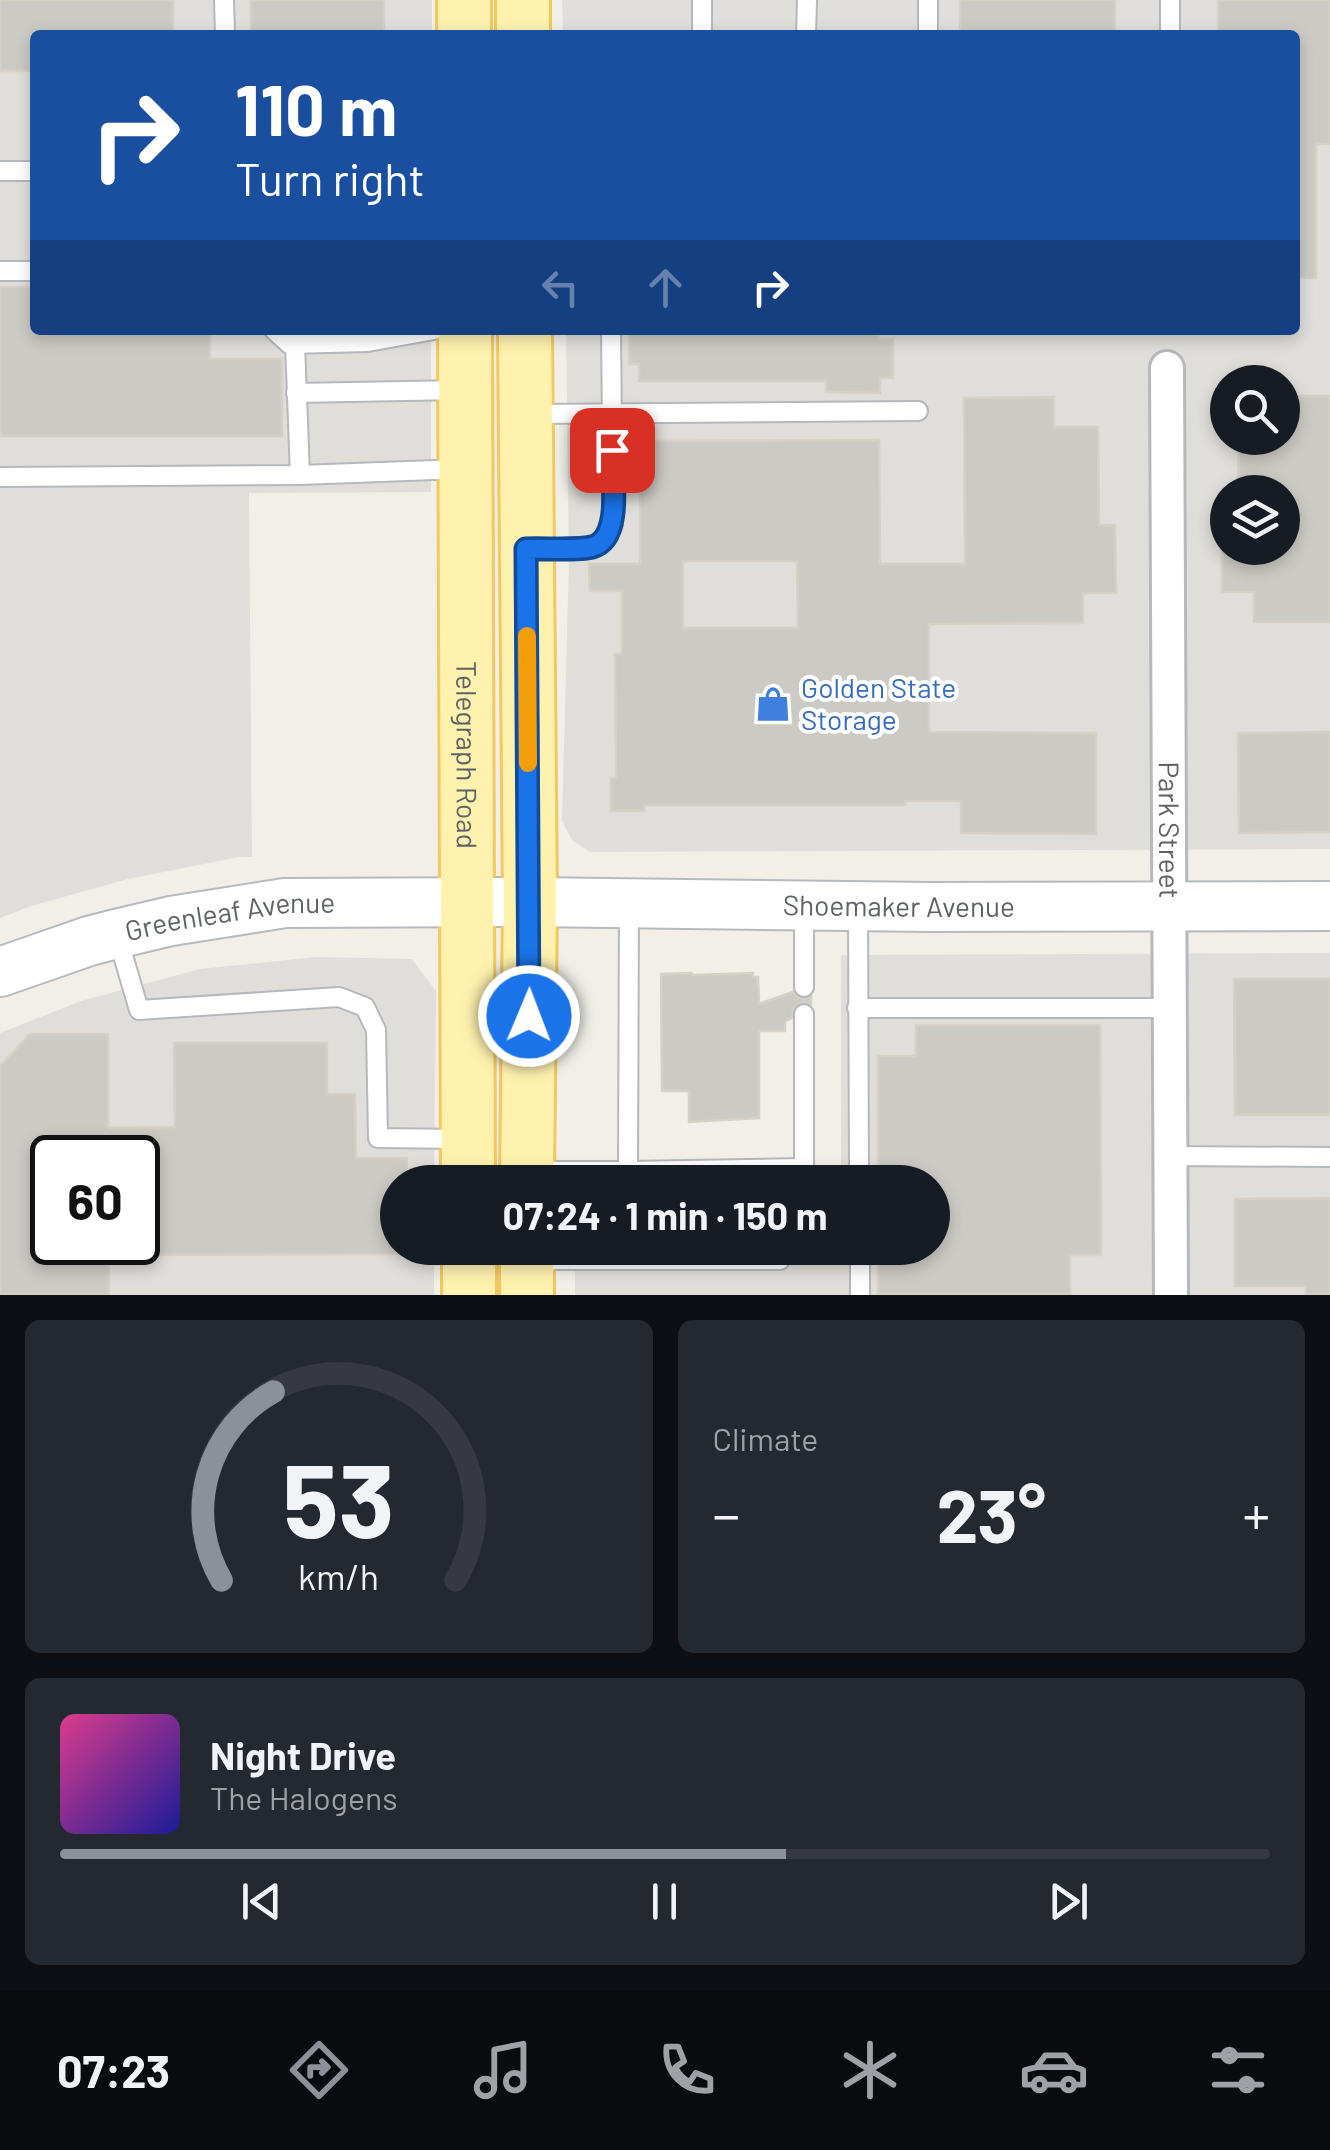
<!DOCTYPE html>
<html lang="en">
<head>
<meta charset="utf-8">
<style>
	:root { --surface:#171b24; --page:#242831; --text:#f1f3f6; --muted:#9ea1a6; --line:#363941; --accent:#8c9099 }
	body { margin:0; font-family:Barlow,sans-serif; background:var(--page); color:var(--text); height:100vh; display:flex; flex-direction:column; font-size:38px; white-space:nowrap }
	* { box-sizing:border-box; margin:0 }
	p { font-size:32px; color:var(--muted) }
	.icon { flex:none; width:55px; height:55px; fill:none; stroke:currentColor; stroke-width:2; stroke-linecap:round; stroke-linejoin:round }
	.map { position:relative; height:1295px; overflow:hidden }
	.drawer { display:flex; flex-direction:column; gap:25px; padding:25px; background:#0d0f14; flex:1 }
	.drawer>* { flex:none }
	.guide { position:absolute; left:30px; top:30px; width:1270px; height:305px; border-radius:10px; box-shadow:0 5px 15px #0003; background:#1a4fa0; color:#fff; overflow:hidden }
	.controls { position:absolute; left:1210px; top:365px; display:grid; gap:20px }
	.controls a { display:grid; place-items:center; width:90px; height:90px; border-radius:50%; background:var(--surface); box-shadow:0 5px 15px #0003; font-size:50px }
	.speed { position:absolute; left:30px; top:1135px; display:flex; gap:20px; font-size:50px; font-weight:700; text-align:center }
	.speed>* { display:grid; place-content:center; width:130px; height:130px; border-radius:50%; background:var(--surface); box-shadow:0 5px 15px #0003; line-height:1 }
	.speed .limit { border:5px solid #111; border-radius:15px; background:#fff; color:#111 }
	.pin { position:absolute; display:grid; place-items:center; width:85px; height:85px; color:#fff; margin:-42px; border-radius:20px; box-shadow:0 5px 15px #0006 }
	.me { position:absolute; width:110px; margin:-55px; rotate:1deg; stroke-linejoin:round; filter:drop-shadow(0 0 8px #0008) }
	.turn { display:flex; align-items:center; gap:35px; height:210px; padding:0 40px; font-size:45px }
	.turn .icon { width:130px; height:130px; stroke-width:2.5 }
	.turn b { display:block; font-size:70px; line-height:85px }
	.lanes { display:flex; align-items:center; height:95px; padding:0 40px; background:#0003; justify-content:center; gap:50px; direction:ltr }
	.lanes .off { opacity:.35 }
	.big { font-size:75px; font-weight:700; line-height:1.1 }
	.drawer .card { flex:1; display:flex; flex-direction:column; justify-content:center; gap:15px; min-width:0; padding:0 35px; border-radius:15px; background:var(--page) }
	.drawer .dial { align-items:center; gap:0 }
	.dial svg { height:260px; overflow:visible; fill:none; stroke:var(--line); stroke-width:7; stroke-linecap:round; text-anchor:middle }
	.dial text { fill:var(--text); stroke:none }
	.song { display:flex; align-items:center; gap:30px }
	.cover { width:120px; height:120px; border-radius:15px; background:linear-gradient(135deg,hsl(330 70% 55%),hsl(240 70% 35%)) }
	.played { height:10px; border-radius:5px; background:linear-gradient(90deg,var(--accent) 60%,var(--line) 60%) }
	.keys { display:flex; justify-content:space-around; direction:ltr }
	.heat { display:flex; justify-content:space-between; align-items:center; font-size:55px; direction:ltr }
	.drawer .tiles { flex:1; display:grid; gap:25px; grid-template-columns:1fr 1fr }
	.card:last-child { grid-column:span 2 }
	.trip { position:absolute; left:380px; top:1165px; width:570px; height:100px; border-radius:50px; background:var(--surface); box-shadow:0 5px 15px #0003; font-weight:700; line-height:100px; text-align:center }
	.tabs { display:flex; height:160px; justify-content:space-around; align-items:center; background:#090b0e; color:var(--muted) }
	.tabs .icon { width:70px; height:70px }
	.tabs .current { color:var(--accent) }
	.tabs b { font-size:45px; color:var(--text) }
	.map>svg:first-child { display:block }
</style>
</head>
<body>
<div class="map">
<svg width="1330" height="1295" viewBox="0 0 1330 1295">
	<rect width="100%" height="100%" fill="#f1efe8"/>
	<!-- industrial -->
	<g fill="#e0deda" fill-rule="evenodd">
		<polygon points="0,0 432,0 432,35 35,35 35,330 431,330 431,492 249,493 252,857 239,857 128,879 31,906 0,918"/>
		<path d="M562 0H1330V849L590 852 572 840 562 821 569 561 566 330H1295V35H563ZM1228 382H1282V438H1228ZM1228 492H1282V548H1228Z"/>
		<polygon points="1330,953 1330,1295 575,1295 575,1248 932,1248 932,1182 841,1182 841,955"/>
		<path d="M316 957 412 959 436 991 434 1182H398V1248H434V1295H0V1033L81 1001 200 969ZM52 1158H138V1242H52Z"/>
	</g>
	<!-- building -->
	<g fill="#cccac5" stroke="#d6d1c6" stroke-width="2.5" fill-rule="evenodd">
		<polygon points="0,0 173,0 173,35 35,35 35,71 0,71"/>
		<rect x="251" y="0" width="133" height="35"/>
		<rect x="960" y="0" width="155" height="35"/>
		<polygon points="1218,0 1330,0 1330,144 1316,144 1316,278 1295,278 1295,35 1218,35"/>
		<polygon points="0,287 35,287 35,330 210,330 210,359 282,359 282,436 0,436"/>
		<polygon points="639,330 879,330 879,339 893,339 893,378 880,378 880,393 826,392 826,381 639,381 639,364 629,364 629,332 639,332"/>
		<polygon points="1283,396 1330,396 1330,622 1254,622 1254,592 1222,592 1222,548 1282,548 1282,492 1239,492 1238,438 1282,438"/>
		<path d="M1054 397V427H1098L1099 525H1115L1116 593H1083V623L929 624V732L1096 733V834L961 833V801H905V805H644V811H611V778H616L615 654H622V591H590L589 564H640V488H629V457H639V441L879 440 880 564H965L964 398ZM683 561H797L798 628H683Z"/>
		<polygon points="1330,732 1330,832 1239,833 1238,733"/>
		<polygon points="691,973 693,975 753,973 753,977 758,977 759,1004 793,992 799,998 805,999 811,997 811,1004 803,1002 794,1007 792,1018 785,1021 785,1031 759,1031 759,1118 689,1122 689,1091 662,1091 661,974"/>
		<polygon points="1234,979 1330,979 1330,1115 1235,1115"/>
		<polygon points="916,1025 1100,1025 1101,1255 1070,1255 1070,1294 878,1294 878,1248 932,1248 932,1182 878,1182 878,1056 916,1056"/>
		<polygon points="30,1034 108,1034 108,1128 175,1127 174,1043 327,1043 327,1094 355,1094 356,1158 407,1158 407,1182 398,1182 398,1254 138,1255 138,1158 52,1158 52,1242 109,1242 109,1295 0,1295 0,1066"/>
		<polygon points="1330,1198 1330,1295 1306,1295 1306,1286 1235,1286 1235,1199"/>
	</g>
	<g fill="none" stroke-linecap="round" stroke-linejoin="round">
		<defs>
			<g id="lane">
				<polyline points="224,0 225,35"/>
				<polyline points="702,0 702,35"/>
				<polyline points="1170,0 1170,35"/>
				<polyline points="806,35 807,0"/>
				<polyline points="928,35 928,0"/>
				<polyline points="0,171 35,171"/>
				<polyline points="0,271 35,271"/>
				<polyline points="274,330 289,344 368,342 434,330"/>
				<polyline points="295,344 300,475"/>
				<polyline points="296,393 460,390"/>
				<polyline points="531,414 918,411"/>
				<polyline points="0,477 300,475 462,469"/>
				<polyline points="529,549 593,547 607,538 613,525 611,330"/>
				<polyline points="858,906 859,1182"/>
				<polyline points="804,908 804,987"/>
				<polyline points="117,935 139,1010 339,997 365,1007 376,1030 378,1138 463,1139"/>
				<polyline points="857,1008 1171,1008"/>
				<polyline points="1171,1156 1330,1157"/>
				<polyline points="533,1171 628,1171 629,903"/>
				<polyline points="628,1171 804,1168 804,1014"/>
				<polyline points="860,1248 860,1295"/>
				<polyline points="532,1260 780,1260"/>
			</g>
			<g id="street">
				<path id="s1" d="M1167 368 1171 1295"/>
			</g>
			<g id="secondary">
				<path id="s2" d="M0 972 89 941 116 934 171 921 285 903 530 902 931 907 1330 906"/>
			</g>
			<g id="primary">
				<polyline points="464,0 464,35"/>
				<polyline points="523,0 523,35"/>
				<path id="s3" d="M465 330 468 1182"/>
				<polyline points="525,330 530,902 527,1182"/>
				<polyline points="469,1248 469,1295"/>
				<polyline points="527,1248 527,1295"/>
			</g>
		</defs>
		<!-- lane casing -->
		<use href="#lane" stroke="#b5b8bc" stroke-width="22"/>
		<!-- street casing -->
		<use href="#street" stroke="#b5b8bc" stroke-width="38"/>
		<!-- secondary casing -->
		<use href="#secondary" stroke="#b6babf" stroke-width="52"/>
		<!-- primary casing -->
		<use href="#primary" stroke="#f2c960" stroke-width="58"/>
		<!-- lane -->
		<use href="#lane" stroke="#fff" stroke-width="18"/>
		<!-- street -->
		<use href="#street" stroke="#fff" stroke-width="32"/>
		<!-- secondary -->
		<use href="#secondary" stroke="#fff" stroke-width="48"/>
		<!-- primary -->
		<use href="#primary" stroke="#fff2af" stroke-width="52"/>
	</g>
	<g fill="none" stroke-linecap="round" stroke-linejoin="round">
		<defs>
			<path id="route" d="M529 1016 526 549C544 548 576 551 592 547 623 539 612 476 612 450"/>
		</defs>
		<!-- route casing -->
		<use href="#route" stroke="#114b97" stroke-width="25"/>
		<!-- route -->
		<use href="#route" stroke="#1a73e8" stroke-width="18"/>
		<!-- slow -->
		<polyline stroke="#f59e0b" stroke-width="18" points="527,636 528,763"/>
	</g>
	<!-- icons -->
	<defs>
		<symbol id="shop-bare" viewBox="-9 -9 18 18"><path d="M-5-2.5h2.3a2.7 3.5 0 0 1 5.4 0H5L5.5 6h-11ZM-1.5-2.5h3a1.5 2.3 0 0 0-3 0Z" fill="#3f7fe0" stroke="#fff" stroke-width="2.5" paint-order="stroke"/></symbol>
	</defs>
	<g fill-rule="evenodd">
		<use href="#shop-bare" x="748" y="679" width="50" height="50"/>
	</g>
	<g text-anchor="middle" stroke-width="8" stroke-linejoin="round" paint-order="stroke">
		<!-- shop labels -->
		<g font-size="28" fill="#366cbe" stroke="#fff" text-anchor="start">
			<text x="801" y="698">Golden State<tspan x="801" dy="32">Storage</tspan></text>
		</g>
		<!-- street labels -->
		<g font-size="28" fill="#5f6368" stroke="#fff">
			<text dy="10" stroke="none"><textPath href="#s3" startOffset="425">Telegraph Road</textPath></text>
			<text dy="10" stroke="none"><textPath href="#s1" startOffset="462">Park Street</textPath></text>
			<text dy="10" stroke="none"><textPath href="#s2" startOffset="908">Shoemaker Avenue</textPath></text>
			<text dy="10" stroke="none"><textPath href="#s2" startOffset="238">Greenleaf Avenue</textPath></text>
		</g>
	</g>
</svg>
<div class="controls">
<a><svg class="icon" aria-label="search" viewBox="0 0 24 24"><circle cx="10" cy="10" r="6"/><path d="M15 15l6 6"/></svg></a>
<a><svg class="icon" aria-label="layers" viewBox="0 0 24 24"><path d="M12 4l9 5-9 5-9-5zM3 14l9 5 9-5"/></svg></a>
</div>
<div class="speed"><div class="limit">60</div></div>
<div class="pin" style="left:612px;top:450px;background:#d93025"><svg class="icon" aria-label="arrive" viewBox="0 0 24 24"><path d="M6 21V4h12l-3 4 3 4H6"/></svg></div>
<svg class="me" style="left:529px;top:1016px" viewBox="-20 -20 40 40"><circle r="17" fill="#1a73e8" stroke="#fff" stroke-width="3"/><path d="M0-11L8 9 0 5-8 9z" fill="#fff"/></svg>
<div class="trip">07:24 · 1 min · 150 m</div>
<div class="guide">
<div class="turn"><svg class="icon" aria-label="right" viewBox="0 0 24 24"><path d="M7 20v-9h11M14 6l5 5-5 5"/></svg><div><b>110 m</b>Turn right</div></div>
<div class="lanes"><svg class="icon off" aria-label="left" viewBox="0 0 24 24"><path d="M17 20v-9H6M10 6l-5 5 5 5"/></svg><svg class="icon off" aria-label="ahead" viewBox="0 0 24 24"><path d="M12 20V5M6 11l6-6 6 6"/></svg><svg class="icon" aria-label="right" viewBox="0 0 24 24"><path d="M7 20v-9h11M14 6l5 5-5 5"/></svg></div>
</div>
</div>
<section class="drawer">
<div class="tiles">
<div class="card dial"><svg viewBox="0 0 100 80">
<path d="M14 69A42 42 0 1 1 86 69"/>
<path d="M14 69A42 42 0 0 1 30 11" stroke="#8c9099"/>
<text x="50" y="56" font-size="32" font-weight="700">53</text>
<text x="50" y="72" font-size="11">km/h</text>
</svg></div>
<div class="card"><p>Climate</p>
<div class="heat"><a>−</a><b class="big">23°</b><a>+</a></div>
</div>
<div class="card">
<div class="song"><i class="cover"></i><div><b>Night Drive</b><p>The Halogens</p></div></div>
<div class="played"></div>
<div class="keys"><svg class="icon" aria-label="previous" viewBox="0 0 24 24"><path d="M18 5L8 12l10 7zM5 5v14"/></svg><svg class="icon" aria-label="pause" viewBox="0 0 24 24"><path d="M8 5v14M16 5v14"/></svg><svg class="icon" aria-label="next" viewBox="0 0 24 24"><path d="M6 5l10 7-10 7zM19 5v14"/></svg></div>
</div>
</div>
</section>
<nav class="tabs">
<b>07:23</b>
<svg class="icon current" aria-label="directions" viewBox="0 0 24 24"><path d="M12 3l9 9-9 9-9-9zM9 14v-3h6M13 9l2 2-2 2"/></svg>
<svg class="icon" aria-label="music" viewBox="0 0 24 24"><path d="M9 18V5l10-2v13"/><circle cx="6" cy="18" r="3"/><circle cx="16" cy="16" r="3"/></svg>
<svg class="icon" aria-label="phone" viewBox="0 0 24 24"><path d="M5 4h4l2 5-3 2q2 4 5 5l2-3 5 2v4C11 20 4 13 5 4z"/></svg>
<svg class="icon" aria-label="climate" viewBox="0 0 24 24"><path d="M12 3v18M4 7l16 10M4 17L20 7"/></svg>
<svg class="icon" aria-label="car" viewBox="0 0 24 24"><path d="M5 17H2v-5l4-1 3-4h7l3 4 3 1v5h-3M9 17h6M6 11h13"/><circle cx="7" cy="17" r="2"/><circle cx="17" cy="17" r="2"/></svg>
<svg class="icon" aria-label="filters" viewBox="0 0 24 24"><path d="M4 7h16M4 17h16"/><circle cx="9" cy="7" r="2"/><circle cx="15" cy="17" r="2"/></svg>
</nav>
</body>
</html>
